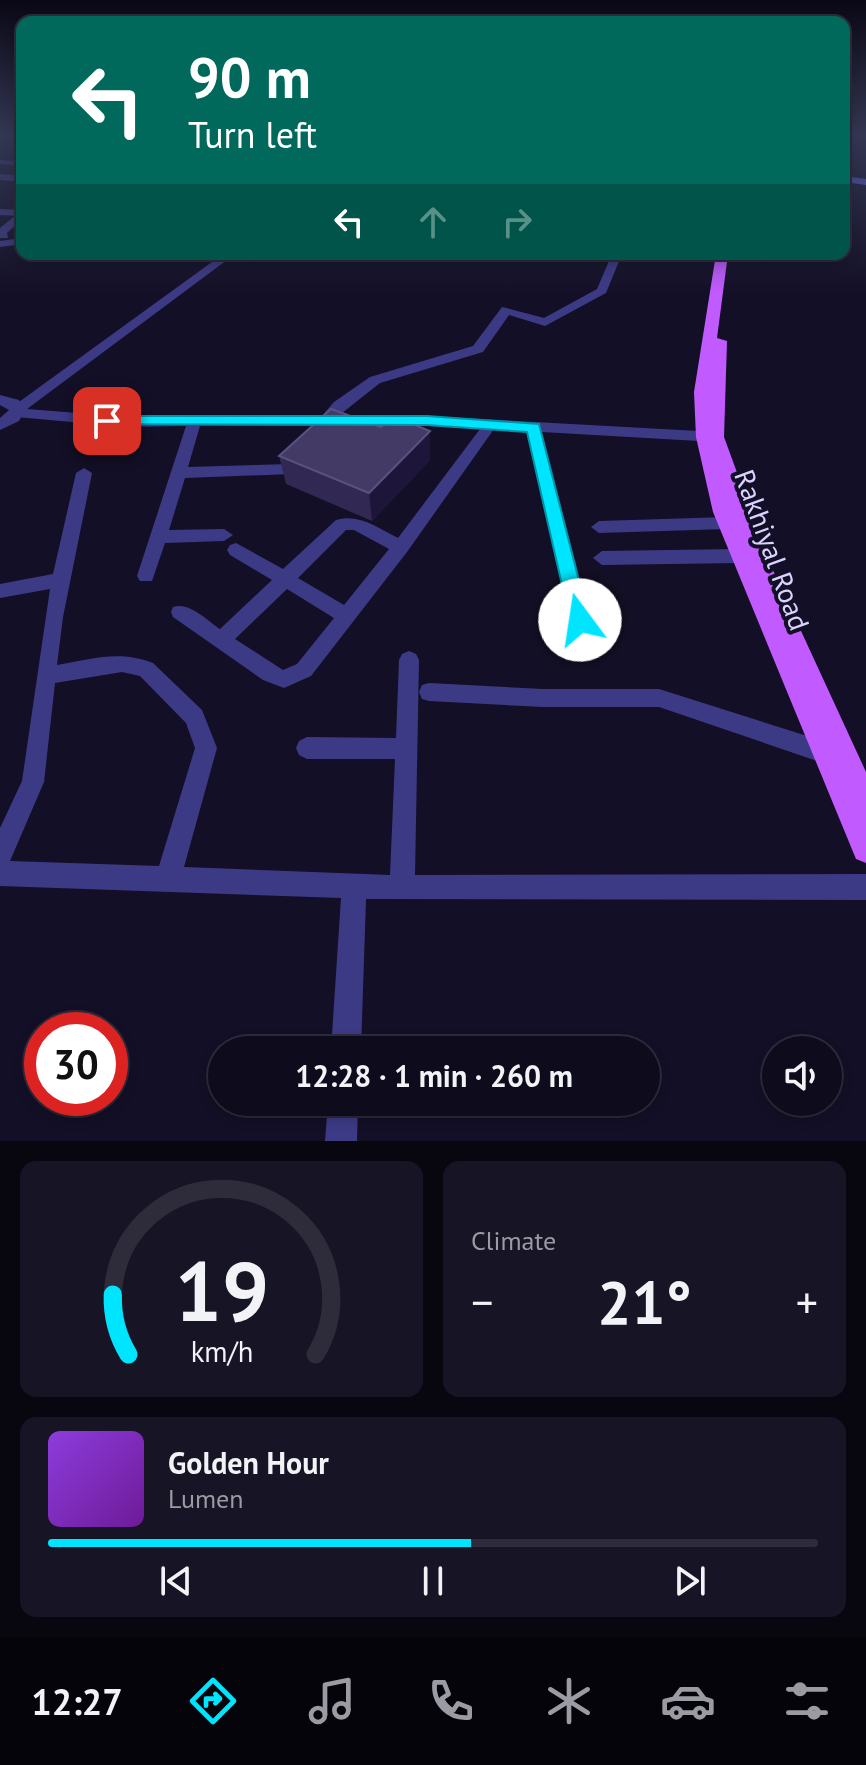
<!DOCTYPE html>
<html lang="en">
<head>
<meta charset="utf-8">
<style>
	:root { --surface:#0e0b1c; --page:#171425; --text:#f1f3f6; --muted:#9b9ba3; --line:#2e2b3b; --accent:#00e5ff }
	body { margin:0; font-family:"PT Sans",sans-serif; background:var(--page); color:var(--text); height:100vh; display:flex; flex-direction:column; font-size:30px; white-space:nowrap }
	* { box-sizing:border-box; margin:0 }
	p { font-size:26px; color:var(--muted) }
	.icon { flex:none; width:44px; height:44px; fill:none; stroke:currentColor; stroke-width:2; stroke-linecap:round; stroke-linejoin:round }
	.map { position:relative; height:1141px; overflow:hidden }
	.sheet { display:flex; flex-direction:column; gap:20px; padding:20px; background:#08060f; flex:1 }
	.sheet>* { flex:none }
	.banner { position:absolute; left:16px; top:16px; width:834px; height:244px; border-radius:16px; box-shadow:0 4px 12px #0003,0 0 0 2px var(--line); background:#00695c; color:#fff; overflow:hidden }
	.buttons { position:absolute; left:762px; top:1036px; display:grid; gap:16px }
	.buttons a { display:grid; place-items:center; width:80px; height:80px; border-radius:50%; background:var(--surface); box-shadow:0 4px 12px #0003,0 0 0 2px var(--line); font-size:40px }
	.speed { position:absolute; left:24px; top:1012px; display:flex; gap:16px; font-size:40px; font-weight:700; text-align:center }
	.speed>* { display:grid; place-content:center; width:104px; height:104px; border-radius:50%; background:var(--surface); box-shadow:0 4px 12px #0003,0 0 0 2px var(--line); line-height:1 }
	.speed .limit { border:12px solid #d22; background:#fff; color:#111 }
	.pin { position:absolute; display:grid; place-items:center; width:68px; height:68px; color:#fff; margin:-34px; border-radius:16px; box-shadow:0 4px 12px #0006 }
	.me { position:absolute; width:88px; margin:-44px; rotate:346deg; stroke-linejoin:round; filter:drop-shadow(0 0 6px #0008) }
	.turn { display:flex; align-items:center; gap:28px; height:168px; padding:0 40px; font-size:36px }
	.turn .icon { width:104px; height:104px; stroke-width:2.5 }
	.turn b { display:block; font-size:56px; line-height:68px }
	.lanes { display:flex; align-items:center; height:76px; padding:0 40px; background:#0003; justify-content:center; gap:40px; direction:ltr }
	.lanes .off { opacity:.35 }
	.big { font-size:60px; font-weight:700; line-height:1.1 }
	.sheet .tile { flex:1; display:flex; flex-direction:column; justify-content:center; gap:12px; min-width:0; padding:0 28px; border-radius:16px; background:var(--page) }
	.sheet .dial { align-items:center; gap:0 }
	.dial svg { height:208px; overflow:visible; fill:none; stroke:var(--line); stroke-width:7; stroke-linecap:round; text-anchor:middle }
	.dial text { fill:var(--text); stroke:none }
	.song { display:flex; align-items:center; gap:24px }
	.cover { width:96px; height:96px; border-radius:12px; background:linear-gradient(135deg,hsl(270 70% 55%),hsl(280 70% 35%)) }
	.played { height:8px; border-radius:4px; background:linear-gradient(90deg,var(--accent) 55%,var(--line) 55%) }
	.keys { display:flex; justify-content:space-around; direction:ltr }
	.heat { display:flex; justify-content:space-between; align-items:center; font-size:44px; direction:ltr }
	.sheet .tiles { flex:1; display:grid; gap:20px; grid-template-columns:1fr 1fr }
	.tile:last-child { grid-column:span 2 }
	.trip { position:absolute; left:208px; top:1036px; width:452px; height:80px; border-radius:40px; background:var(--surface); box-shadow:0 4px 12px #0003,0 0 0 2px var(--line); font-weight:700; line-height:80px; text-align:center }
	.tabs { display:flex; height:128px; justify-content:space-around; align-items:center; background:#06040b; color:var(--muted) }
	.tabs .icon { width:56px; height:56px }
	.tabs .selected { color:var(--accent) }
	.tabs b { font-size:36px; color:var(--text) }
	.map>svg:first-child { display:block }
</style>
</head>
<body>
<div class="map">
<svg width="866" height="1141" viewBox="0 0 866 1141">
	<rect width="100%" height="100%" fill="#130f26"/>
	<g fill="none" stroke-linecap="round" stroke-linejoin="round">
		<!-- service -->
		<polyline stroke="#3d3a85" stroke-width="4" points="0,162 22,164"/>
		<!-- minor -->
		<g fill="#3d3a85" fill-rule="evenodd">
			<polygon points="0,174 22,176 22,182 0,180"/>
			<polygon points="0,209 22,210 22,216 0,215"/>
			<polygon points="22,238 22,244 0,247 0,241"/>
			<path d="M223 254H235L27 409 128 417H321L334 402 370 377 473 346 502 307 544 318 597 289 612 254H622L606 293 545 326 509 315 483 352 380 383 337 417 427 416 716 432 723 437 716 442 542 432 590 620 587 626 580 628 573 626 570 620 527 431 494 429 407 552 311 676 284 688 263 680 173 617 171 612 173 607C189 601 208 621 220 629L272 580 230 555 227 550 230 545 236 543 283 569 336 520C359 513 378 528 398 538L480 429 427 426H200L188 467 291 464 299 469 291 474 185 478 169 530 224 529 233 535 224 541 165 543 152 581H140L137 576 186 426 128 427 16 417 9 413 12 407ZM346 530H354L389 549 344 605 298 578ZM287 589 334 618 297 664 283 670 235 639Z"/>
			<path d="M84 468 92 473 63 617 57 665C93 659 118 650 153 663L202 710 217 748 184 867 390 875 395 759H307L299 755 296 748 299 741 307 737 396 738 399 660 402 654 409 651 416 654 419 660 415 875 866 874V900L366 899 361 1050H331L341 898 0 886V828L22 781 50 589 0 598V584L53 574 76 473ZM122 672 140 676 186 723 195 748 159 866 10 861 44 782 55 683Z"/>
			<polygon points="727,517 735,523 727,529 599,533 591,527 599,521"/>
			<polygon points="739,549 748,556 739,563 602,565 593,558 602,551"/>
			<polygon points="429,683 543,689 659,689 823,741 831,744 834,752 831,760 823,763 659,707 543,707 429,701 422,699 419,692 422,685"/>
			<polygon points="328,1102 358,1102 357,1141 325,1141"/>
		</g>
		<!-- tertiary -->
		<g fill="#3d3a85" fill-rule="evenodd">
			<polygon points="22,210 22,219 7,233 8,238 0,238 0,228"/>
			<polygon points="0,395 19,400 25,410 19,421 0,430 0,418 9,410 0,405"/>
		</g>
		<!-- secondary -->
		<polygon fill="#6f6bff" fill-rule="evenodd" points="844,176 866,179 866,185 844,182"/>
		<!-- primary -->
		<polygon fill="#c25bff" fill-rule="evenodd" points="716,254 728,254 717,338 727,341 724,437 772,568 866,772 866,863 856,859 713,512 696,437 694,392"/>
	</g>
	<!-- wall -->
	<polygon fill="#312854" points="279,456 430,460 372,521 286,484"/>
	<!-- shaded-wall -->
	<polygon fill="#1d163a" points="430,431 430,460 372,521 369,493"/>
	<!-- building -->
	<polygon fill="#433a66" stroke="#5a527e" stroke-width="2" points="331,409 381,427 393,416 430,431 369,493 279,456"/>
	<!-- sky -->
	<linearGradient id="sky" x2="0" y2="1"><stop stop-color="#0a0815"/><stop offset="0.46" stop-color="#333752"/><stop offset="1" stop-color="#333752" stop-opacity="0"/></linearGradient>
	<rect width="866" height="294" fill="url(#sky)"/>
	<!-- route -->
	<polygon fill="#00e5ff" stroke="#0095a6" stroke-width="2" points="107,416 427,416 539,424 589,620 586,626 573,626 570,620 527,432 427,425 102,424 99,421"/>
	<g text-anchor="middle" stroke-width="8" stroke-linejoin="round" paint-order="stroke">
		<!-- street labels -->
		<g font-size="28" fill="#d9d4ff" stroke="#130f26">
			<text transform="translate(772 550) rotate(70)" y="10">Rakhiyal Road</text>
		</g>
	</g>
</svg>
<div class="buttons">
<a><svg class="icon" aria-label="sound" viewBox="0 0 24 24"><path d="M4 9h4l5-4v14l-5-4H4zM17 9q2 3 0 6"/></svg></a>
</div>
<div class="speed"><div class="limit">30</div></div>
<div class="pin" style="left:107px;top:421px;background:#d93025"><svg class="icon" aria-label="arrive" viewBox="0 0 24 24"><path d="M6 21V4h12l-3 4 3 4H6"/></svg></div>
<svg class="me" style="left:580px;top:620px" viewBox="-20 -20 40 40"><circle r="19" fill="#fff"/><path d="M0-13L10 11 0 6-10 11z" fill="#00e5ff"/></svg>
<div class="trip">12:28 · 1 min · 260 m</div>
<div class="banner">
<div class="turn"><svg class="icon" aria-label="left" viewBox="0 0 24 24"><path d="M17 20v-9H6M10 6l-5 5 5 5"/></svg><div><b>90 m</b>Turn left</div></div>
<div class="lanes"><svg class="icon" aria-label="left" viewBox="0 0 24 24"><path d="M17 20v-9H6M10 6l-5 5 5 5"/></svg><svg class="icon off" aria-label="ahead" viewBox="0 0 24 24"><path d="M12 20V5M6 11l6-6 6 6"/></svg><svg class="icon off" aria-label="right" viewBox="0 0 24 24"><path d="M7 20v-9h11M14 6l5 5-5 5"/></svg></div>
</div>
</div>
<section class="sheet">
<div class="tiles">
<div class="tile dial"><svg viewBox="0 0 100 80">
<path d="M14 69A42 42 0 1 1 86 69"/>
<path d="M14 69A42 42 0 0 1 8 46" stroke="#00e5ff"/>
<text x="50" y="56" font-size="32" font-weight="700">19</text>
<text x="50" y="72" font-size="11">km/h</text>
</svg></div>
<div class="tile"><p>Climate</p>
<div class="heat"><a>−</a><b class="big">21°</b><a>+</a></div>
</div>
<div class="tile">
<div class="song"><i class="cover"></i><div><b>Golden Hour</b><p>Lumen</p></div></div>
<div class="played"></div>
<div class="keys"><svg class="icon" aria-label="previous" viewBox="0 0 24 24"><path d="M18 5L8 12l10 7zM5 5v14"/></svg><svg class="icon" aria-label="pause" viewBox="0 0 24 24"><path d="M8 5v14M16 5v14"/></svg><svg class="icon" aria-label="next" viewBox="0 0 24 24"><path d="M6 5l10 7-10 7zM19 5v14"/></svg></div>
</div>
</div>
</section>
<nav class="tabs">
<b>12:27</b>
<svg class="icon selected" aria-label="directions" viewBox="0 0 24 24"><path d="M12 3l9 9-9 9-9-9zM9 14v-3h6M13 9l2 2-2 2"/></svg>
<svg class="icon" aria-label="music" viewBox="0 0 24 24"><path d="M9 18V5l10-2v13"/><circle cx="6" cy="18" r="3"/><circle cx="16" cy="16" r="3"/></svg>
<svg class="icon" aria-label="phone" viewBox="0 0 24 24"><path d="M5 4h4l2 5-3 2q2 4 5 5l2-3 5 2v4C11 20 4 13 5 4z"/></svg>
<svg class="icon" aria-label="climate" viewBox="0 0 24 24"><path d="M12 3v18M4 7l16 10M4 17L20 7"/></svg>
<svg class="icon" aria-label="car" viewBox="0 0 24 24"><path d="M5 17H2v-5l4-1 3-4h7l3 4 3 1v5h-3M9 17h6M6 11h13"/><circle cx="7" cy="17" r="2"/><circle cx="17" cy="17" r="2"/></svg>
<svg class="icon" aria-label="filters" viewBox="0 0 24 24"><path d="M4 7h16M4 17h16"/><circle cx="9" cy="7" r="2"/><circle cx="15" cy="17" r="2"/></svg>
</nav>
</body>
</html>
